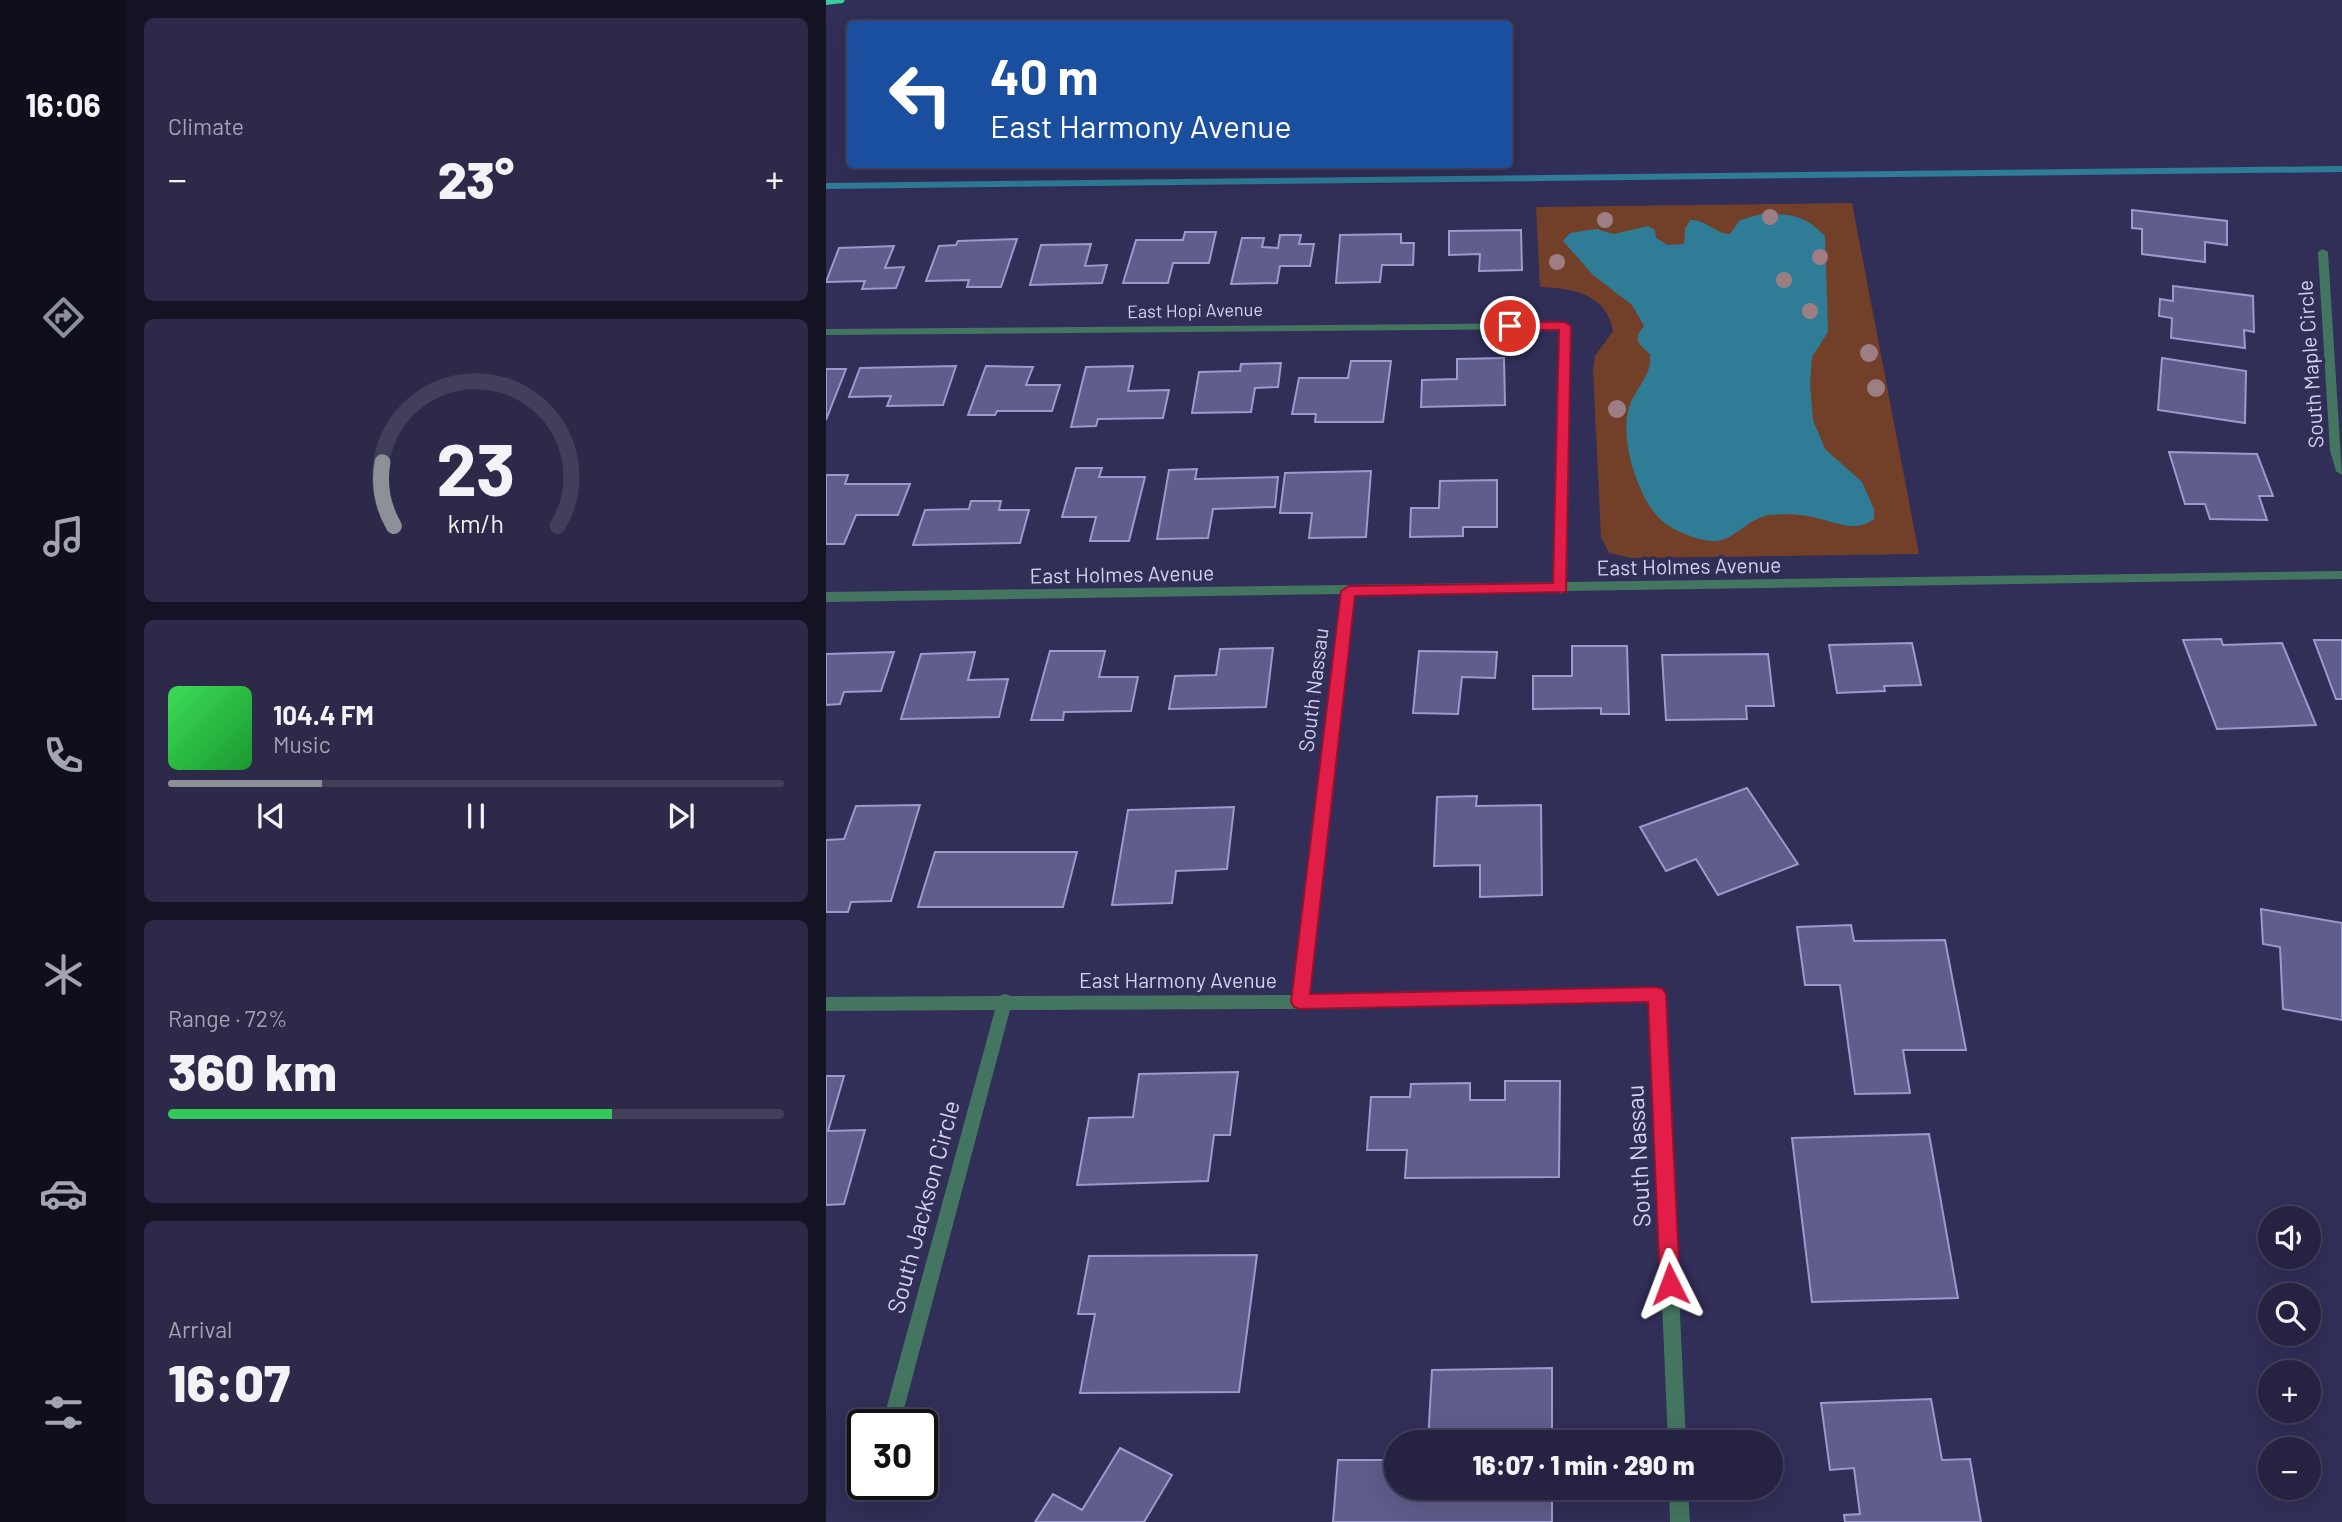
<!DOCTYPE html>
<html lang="en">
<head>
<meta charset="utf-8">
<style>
	:root { --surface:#252242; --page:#2d2a49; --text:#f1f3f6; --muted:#a3a4b2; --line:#423f5b; --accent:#8c9099 }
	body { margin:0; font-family:Barlow,sans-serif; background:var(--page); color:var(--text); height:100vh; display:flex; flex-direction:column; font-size:26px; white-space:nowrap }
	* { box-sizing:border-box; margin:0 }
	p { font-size:23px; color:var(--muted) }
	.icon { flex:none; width:38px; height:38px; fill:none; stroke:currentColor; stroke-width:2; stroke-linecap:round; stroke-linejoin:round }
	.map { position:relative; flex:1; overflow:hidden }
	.details { display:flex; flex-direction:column; gap:18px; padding:18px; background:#141324; width:700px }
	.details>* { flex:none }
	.hud { position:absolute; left:21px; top:21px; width:665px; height:147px; border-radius:7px; box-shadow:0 7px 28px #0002,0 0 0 2px var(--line); background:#1a4fa0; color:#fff; overflow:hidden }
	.buttons { position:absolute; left:1432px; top:1206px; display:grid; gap:14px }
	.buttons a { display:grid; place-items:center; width:63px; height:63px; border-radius:50%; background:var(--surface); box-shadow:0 7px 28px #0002,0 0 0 2px var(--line); font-size:35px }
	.speed { position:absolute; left:21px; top:1409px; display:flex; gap:14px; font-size:35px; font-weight:700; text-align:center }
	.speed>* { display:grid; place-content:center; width:91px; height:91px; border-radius:50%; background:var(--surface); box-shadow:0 7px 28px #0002,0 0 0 2px var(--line); line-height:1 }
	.speed .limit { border:4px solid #111; border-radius:10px; background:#fff; color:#111 }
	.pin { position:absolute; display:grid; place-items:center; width:60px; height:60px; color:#fff; margin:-30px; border:4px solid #fff; border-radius:50%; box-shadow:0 2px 7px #0007 }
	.me { position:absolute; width:77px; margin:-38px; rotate:357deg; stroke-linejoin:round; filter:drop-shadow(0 0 5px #0008) }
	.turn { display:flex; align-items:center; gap:24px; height:147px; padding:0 28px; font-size:32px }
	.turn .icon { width:91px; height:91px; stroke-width:2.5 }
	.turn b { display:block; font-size:49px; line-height:60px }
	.big { font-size:52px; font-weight:800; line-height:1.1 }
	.details .tile { flex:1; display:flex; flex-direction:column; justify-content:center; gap:10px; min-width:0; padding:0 24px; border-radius:10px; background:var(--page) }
	.details .dial { align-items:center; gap:0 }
	.dial svg { height:182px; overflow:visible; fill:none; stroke:var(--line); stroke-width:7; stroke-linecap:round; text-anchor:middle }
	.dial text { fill:var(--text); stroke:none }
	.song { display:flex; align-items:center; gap:21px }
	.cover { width:84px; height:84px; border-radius:10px; background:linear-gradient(135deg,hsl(130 70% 55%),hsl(130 70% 35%)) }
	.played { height:7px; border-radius:4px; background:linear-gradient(90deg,var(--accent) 25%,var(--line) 25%) }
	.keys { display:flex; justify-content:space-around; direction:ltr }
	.heat { display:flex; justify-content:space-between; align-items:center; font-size:38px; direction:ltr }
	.charge { height:10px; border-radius:5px; background:linear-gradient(90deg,#34c759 72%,var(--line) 0) }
	.trip { position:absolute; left:558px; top:1430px; width:399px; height:70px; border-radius:35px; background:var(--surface); box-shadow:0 7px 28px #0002,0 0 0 2px var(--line); font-weight:800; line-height:70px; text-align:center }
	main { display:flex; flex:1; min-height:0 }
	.tabs { display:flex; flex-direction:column; width:126px; justify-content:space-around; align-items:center; background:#0f0e1a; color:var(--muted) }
	.tabs .icon { width:49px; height:49px }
	.tabs .current { color:var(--accent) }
	.tabs b { font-size:32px; color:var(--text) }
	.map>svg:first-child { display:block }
</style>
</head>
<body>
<main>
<nav class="tabs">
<b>16:06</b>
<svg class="icon current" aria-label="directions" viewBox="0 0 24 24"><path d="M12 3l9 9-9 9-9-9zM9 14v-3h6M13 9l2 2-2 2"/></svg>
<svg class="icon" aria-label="music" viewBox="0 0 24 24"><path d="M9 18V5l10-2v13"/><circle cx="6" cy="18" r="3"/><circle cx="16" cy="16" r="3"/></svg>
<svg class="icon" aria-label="phone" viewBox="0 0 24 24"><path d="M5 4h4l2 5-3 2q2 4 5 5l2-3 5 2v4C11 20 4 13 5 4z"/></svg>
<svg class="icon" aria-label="climate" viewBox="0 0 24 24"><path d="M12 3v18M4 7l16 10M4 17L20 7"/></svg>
<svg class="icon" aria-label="car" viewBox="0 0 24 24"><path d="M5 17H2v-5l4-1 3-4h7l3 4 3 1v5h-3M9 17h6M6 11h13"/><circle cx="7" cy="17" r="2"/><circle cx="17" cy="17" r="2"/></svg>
<svg class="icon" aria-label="filters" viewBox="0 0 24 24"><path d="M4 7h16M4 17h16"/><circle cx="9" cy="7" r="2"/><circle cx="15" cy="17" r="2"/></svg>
</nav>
<section class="details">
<div class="tile"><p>Climate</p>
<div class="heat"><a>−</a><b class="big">23°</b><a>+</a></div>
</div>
<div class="tile dial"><svg viewBox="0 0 100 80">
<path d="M14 69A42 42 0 1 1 86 69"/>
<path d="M14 69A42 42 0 0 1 9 41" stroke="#8c9099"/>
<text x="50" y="56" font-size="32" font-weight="700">23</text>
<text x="50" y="72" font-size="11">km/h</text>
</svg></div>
<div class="tile">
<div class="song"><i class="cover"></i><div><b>104.4 FM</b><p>Music</p></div></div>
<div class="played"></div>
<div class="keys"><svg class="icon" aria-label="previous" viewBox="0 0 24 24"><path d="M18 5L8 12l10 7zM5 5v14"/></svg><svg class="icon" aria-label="pause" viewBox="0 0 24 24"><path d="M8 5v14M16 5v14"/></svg><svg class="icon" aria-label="next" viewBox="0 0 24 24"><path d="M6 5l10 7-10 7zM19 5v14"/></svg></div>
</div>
<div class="tile"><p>Range · 72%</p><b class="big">360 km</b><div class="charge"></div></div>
<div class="tile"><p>Arrival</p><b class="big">16:07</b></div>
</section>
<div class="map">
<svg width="1516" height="1522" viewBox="0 0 1516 1522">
	<rect width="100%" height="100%" fill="#312e58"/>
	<!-- green -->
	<path fill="#724029" d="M1026 203 1093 554 805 558 783 553 775 537 767 369 769 356 787 331C781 294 746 288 714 287L710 207Z"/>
	<!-- water -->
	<path fill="#2f7c97" d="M935 214C964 214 978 214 999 236L1002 332 986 357 984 384 987 420 999 449 1036 482 1048 509V519C1026 535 1005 519 981 516 970 514 955 514 944 515 922 517 908 542 887 541 870 540 845 530 833 518 812 496 795 443 802 412 806 390 827 377 824 354 811 343 807 339 818 326L806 305 767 275 737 241 744 233 770 229 788 234 822 226 829 230 830 238 842 245 858 244 859 229 864 220C882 220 889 234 904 234L914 220Z"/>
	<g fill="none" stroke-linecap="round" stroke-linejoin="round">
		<!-- stream -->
		<polygon fill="#2f7c97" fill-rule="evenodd" points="1516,166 1516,172 0,189 0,183"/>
	</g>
	<!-- building -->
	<g fill="#5e5d8b" stroke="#9b9acd" stroke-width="2">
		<polygon points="1306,210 1401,221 1401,245 1379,242 1379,262 1316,254 1316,229 1306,228"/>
		<polygon points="695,230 696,270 653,271 654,254 623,255 623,231"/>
		<polygon points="359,232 390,232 383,263 347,263 342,283 297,283 310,240 357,240"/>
		<polygon points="575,234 575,243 588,243 587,265 556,265 554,282 510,283 514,235"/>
		<polygon points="454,235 475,235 473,244 488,244 484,266 454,266 451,283 405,284 416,238 438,238 436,247 452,248"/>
		<polygon points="191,239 175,287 141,287 143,280 100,281 113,246 130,245 132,241"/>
		<polygon points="265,244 259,266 281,265 276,283 204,285 215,245"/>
		<polygon points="68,246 59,268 78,267 70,288 36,289 39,281 0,282 13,248"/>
		<polygon points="1347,286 1427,296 1428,332 1418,330 1419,348 1345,338 1346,318 1333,316 1334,299 1347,301"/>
		<polygon points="678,358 679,405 595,407 596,380 631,379 631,359"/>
		<polygon points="1336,358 1420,371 1419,423 1332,410"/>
		<polygon points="525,361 565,361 557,422 489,422 490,414 466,414 473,378 522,378"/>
		<polygon points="455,363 452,387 429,388 425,412 366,413 373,372 414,371 415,364"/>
		<polygon points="130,366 117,405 61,406 65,396 23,397 34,368"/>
		<polygon points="160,366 207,367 200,385 234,385 226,411 171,411 169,415 142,415"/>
		<polygon points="307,366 302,391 343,390 337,418 272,419 270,426 245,427 260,367"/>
		<polygon points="0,369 20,369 0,420"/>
		<polygon points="1343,452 1431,454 1447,496 1433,496 1441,520 1384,519 1379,504 1359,504"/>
		<polygon points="250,468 276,468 273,477 319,477 303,541 264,541 270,517 236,517"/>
		<polygon points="371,469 369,479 452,477 449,507 387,509 382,538 331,539 343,470"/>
		<polygon points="545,471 540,537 483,538 486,513 454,513 459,473"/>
		<polygon points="0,475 22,475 19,484 84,484 72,515 30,515 18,544 0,544"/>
		<polygon points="671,480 671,527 637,527 637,536 584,537 585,508 613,508 614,481"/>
		<polygon points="145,501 175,501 173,510 203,510 194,543 87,545 99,510 143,509"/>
		<polygon points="1395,639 1397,645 1456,643 1490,725 1391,729 1357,640"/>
		<polygon points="1488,640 1516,640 1516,699 1510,699"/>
		<polygon points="1086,643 1095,685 1058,686 1059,691 1011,693 1003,645"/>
		<polygon points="746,646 801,646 803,714 775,714 775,708 707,709 707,676 746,676"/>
		<polygon points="447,648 440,707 343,709 349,676 390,675 394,649"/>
		<polygon points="224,651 279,651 273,677 312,677 305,711 238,712 237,720 205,720"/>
		<polygon points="593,651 671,652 669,678 636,677 632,714 587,713"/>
		<polygon points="68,652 55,691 18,692 14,704 0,705 0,654"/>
		<polygon points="149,652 142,680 182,679 173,717 75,719 95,654"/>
		<polygon points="942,654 948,706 920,706 921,719 840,720 836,655"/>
		<polygon points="921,788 972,864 892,895 870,859 840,871 814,827"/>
		<polygon points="651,796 650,806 715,805 716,895 654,897 654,865 608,866 611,797"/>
		<polygon points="94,805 65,901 25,902 22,912 0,912 0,840 18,839 30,806"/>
		<polygon points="408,807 401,869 350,871 346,903 286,905 302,810"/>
		<polygon points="109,852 251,852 237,907 92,907"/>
		<polygon points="1435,909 1516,923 1516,1020 1457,1009 1454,947 1437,944"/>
		<polygon points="1025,925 1028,941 1119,940 1140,1050 1077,1050 1084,1093 1029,1094 1014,985 979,985 971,927"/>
		<polygon points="412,1072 404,1135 388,1135 382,1181 251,1185 263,1118 307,1117 313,1074"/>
		<polygon points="0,1076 18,1076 2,1131 39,1130 18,1204 0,1205"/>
		<polygon points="679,1081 734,1081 733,1177 579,1178 581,1150 541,1150 545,1097 584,1097 585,1084 644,1083 644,1100 679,1100"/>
		<polygon points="1103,1134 1132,1298 986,1302 966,1138"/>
		<polygon points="431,1255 413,1392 254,1393 269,1314 252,1314 263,1256"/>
		<polygon points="726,1368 726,1442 602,1442 606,1370"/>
		<polygon points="1105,1399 1116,1460 1144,1459 1155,1522 1019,1522 1018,1515 1034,1514 1028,1468 1004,1470 995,1403"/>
		<polygon points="294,1448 346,1475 318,1522 209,1522 227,1494 256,1510"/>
		<polygon points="512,1460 570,1460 570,1488 726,1488 726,1522 507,1522"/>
	</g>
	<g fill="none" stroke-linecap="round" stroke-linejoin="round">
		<!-- street -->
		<g fill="#437560" fill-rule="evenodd">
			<polygon points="1497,249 1502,252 1516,475 1510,471 1504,451 1492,252"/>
			<polygon points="739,323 744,326 741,582 1516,571 1516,579 740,591 735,594 730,591 529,594 483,995 831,987 837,989 839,994 860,1442 842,1442 823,1001 474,1009 184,1010 74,1424 56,1424 169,1010 0,1011 0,997 173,996 179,994 185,996 467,995 516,594 0,602 0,592 729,582 733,329 0,335 0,329"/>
			<polygon points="843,1488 862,1488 864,1522 844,1522"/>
		</g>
		<!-- highway -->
		<polygon fill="#38cd9a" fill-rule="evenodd" points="0,0 19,0 17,3 0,5"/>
	</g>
	<!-- trees -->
	<g fill="#9d7e85">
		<circle cx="944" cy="217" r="8"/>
		<circle cx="779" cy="220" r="8"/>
		<circle cx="994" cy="257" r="8"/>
		<circle cx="731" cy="262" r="8"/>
		<circle cx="958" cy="280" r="8"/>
		<circle cx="984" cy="311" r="8"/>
		<circle cx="1043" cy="353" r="9"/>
		<circle cx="1050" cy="388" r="9"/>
		<circle cx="791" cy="409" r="9"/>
	</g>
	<!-- route -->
	<polygon fill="#e11d48" stroke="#92132f" stroke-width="2" points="739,322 745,326 740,592 529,596 484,994 831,987 837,989 840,994 854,1284 851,1291 844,1294 837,1291 834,1284 822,1002 474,1009 468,1007 465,1002 515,591 523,586 727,583 733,330 684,330 678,326 684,322"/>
	<g text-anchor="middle" stroke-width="7" stroke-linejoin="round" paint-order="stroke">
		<!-- far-street labels -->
		<g font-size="18" fill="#d3d3ee" stroke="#312e58">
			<text transform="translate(369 311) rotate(-1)" y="6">East Hopi Avenue</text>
		</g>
		<!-- street labels -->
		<g font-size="21" fill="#d3d3ee" stroke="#312e58">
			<text transform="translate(1485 364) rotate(-94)" y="7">South Maple Circle</text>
			<text transform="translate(863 567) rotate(-1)" y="7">East Holmes Avenue</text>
			<text transform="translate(296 575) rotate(-1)" y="7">East Holmes Avenue</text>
			<text transform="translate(488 690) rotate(-83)" y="7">South Nassau</text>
			<text x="352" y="988">East Harmony Avenue</text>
		</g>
		<!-- near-street labels -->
		<g font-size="24" fill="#d3d3ee" stroke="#312e58">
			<text transform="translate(813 1156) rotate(-93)" y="8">South Nassau</text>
			<text transform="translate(98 1207) rotate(-75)" y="8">South Jackson Circle</text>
		</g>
	</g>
</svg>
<div class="buttons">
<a><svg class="icon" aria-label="sound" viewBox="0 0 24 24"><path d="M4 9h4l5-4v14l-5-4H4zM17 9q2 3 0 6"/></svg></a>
<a><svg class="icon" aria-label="search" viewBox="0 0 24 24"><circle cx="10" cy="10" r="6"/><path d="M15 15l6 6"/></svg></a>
<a>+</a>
<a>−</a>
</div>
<div class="speed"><div class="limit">30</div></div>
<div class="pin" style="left:684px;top:326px;background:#d93025"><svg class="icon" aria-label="arrive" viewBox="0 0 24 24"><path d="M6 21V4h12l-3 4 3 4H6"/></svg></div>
<svg class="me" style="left:844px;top:1284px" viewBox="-20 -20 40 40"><path d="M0-17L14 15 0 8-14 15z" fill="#e11d48" stroke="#fff" stroke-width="4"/></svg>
<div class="trip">16:07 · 1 min · 290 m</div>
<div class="hud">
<div class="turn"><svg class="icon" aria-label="left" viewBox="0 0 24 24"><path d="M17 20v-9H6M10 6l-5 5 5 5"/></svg><div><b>40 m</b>East Harmony Avenue</div></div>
</div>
</div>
</main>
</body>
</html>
